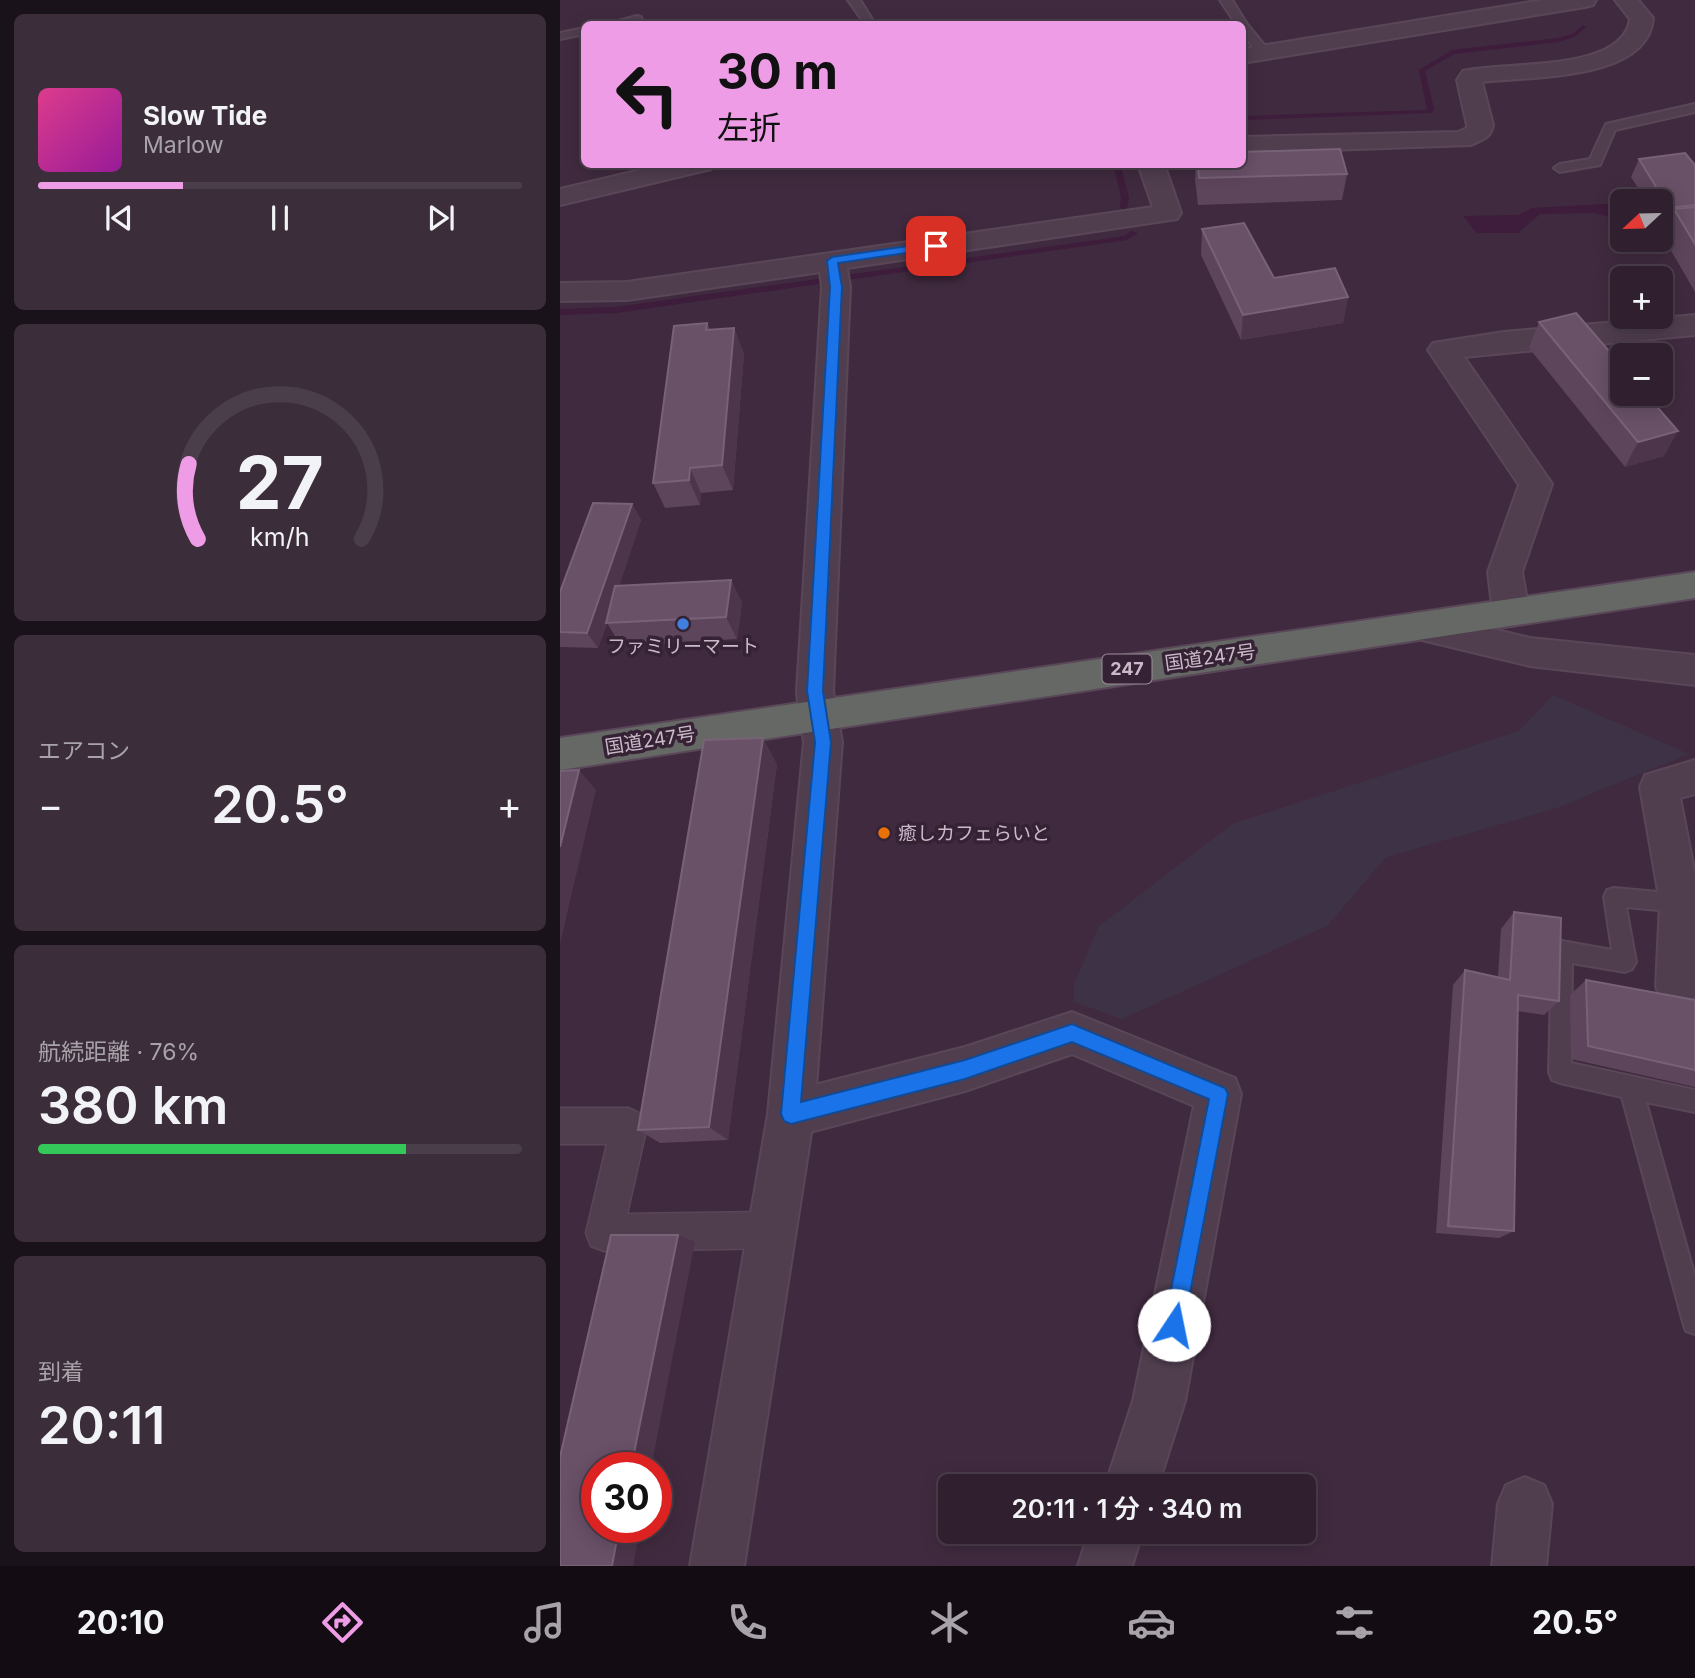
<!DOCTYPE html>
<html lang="ja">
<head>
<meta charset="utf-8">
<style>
	:root { --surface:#30202f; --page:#3c2d3b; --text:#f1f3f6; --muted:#a8a3aa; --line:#4b3e4b; --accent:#ee9ce6 }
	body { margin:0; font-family:Inter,"Noto Sans JP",sans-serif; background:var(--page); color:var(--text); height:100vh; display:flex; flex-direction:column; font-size:26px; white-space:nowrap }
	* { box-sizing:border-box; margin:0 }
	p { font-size:23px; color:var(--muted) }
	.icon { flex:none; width:38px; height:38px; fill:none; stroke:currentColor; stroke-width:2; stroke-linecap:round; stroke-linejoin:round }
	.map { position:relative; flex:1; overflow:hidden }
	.drawer { display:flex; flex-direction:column; gap:14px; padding:14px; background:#1a121a; width:560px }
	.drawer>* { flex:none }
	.hud { position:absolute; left:21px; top:21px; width:665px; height:147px; border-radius:10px; box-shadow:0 4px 18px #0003,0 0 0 2px var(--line); background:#ee9ce6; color:#111; overflow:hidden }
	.needle { width:46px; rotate:248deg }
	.controls { position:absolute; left:1050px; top:189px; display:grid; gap:14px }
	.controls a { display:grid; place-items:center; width:63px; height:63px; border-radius:10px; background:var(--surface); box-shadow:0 4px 18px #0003,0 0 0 2px var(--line); font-size:35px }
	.speed { position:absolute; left:21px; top:1452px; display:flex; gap:14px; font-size:35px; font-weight:700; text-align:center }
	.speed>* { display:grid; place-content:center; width:91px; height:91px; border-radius:50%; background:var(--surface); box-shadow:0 4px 18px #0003,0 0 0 2px var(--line); line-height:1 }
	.speed .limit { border:10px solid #d22; background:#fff; color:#111 }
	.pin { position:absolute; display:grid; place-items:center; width:60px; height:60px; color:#fff; margin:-30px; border-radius:14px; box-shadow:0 4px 10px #0006 }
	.me { position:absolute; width:77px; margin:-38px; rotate:11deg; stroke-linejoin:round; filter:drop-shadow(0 0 5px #0008) }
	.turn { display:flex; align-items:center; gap:24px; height:147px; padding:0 21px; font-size:32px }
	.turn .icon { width:91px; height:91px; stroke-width:2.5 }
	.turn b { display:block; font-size:49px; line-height:60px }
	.big { font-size:52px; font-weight:600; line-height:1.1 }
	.drawer .tile { flex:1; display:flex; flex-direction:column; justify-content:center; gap:10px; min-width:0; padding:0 24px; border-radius:10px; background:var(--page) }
	.drawer .dial { align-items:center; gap:0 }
	.dial svg { height:182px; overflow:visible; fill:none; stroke:var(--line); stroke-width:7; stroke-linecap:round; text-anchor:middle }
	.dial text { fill:var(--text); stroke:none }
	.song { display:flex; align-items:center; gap:21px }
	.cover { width:84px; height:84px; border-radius:10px; background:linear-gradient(135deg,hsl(330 70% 55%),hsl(300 70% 35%)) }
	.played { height:7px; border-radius:4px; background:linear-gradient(90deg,var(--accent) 30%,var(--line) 30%) }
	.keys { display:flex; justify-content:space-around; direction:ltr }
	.heat { display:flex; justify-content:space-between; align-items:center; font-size:38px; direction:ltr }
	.charge { height:10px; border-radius:5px; background:linear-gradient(90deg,#34c759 76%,var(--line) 0) }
	.trip { position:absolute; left:378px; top:1474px; width:378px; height:70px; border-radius:10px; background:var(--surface); box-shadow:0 4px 18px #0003,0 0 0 2px var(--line); font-weight:600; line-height:70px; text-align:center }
	.dock { display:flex; height:112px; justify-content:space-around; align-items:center; background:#130d13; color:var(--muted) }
	.dock .icon { width:49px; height:49px }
	.dock .active { color:var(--accent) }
	.dock b { font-size:32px; color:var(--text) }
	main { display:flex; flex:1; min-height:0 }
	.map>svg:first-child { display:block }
</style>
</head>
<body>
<main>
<section class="drawer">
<div class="tile">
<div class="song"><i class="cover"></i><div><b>Slow Tide</b><p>Marlow</p></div></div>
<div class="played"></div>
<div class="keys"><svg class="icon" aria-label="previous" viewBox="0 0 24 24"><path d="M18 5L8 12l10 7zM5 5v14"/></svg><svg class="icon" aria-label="pause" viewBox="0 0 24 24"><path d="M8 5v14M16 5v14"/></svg><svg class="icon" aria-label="next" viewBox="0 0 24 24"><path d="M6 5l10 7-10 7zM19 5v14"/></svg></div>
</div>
<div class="tile dial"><svg viewBox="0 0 100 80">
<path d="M14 69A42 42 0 1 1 86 69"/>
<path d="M14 69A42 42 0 0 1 10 36" stroke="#ee9ce6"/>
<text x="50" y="56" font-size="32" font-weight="700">27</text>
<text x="50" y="72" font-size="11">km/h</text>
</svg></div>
<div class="tile"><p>エアコン</p>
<div class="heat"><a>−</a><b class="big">20.5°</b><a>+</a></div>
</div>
<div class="tile"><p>航続距離 · 76%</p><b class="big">380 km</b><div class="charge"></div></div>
<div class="tile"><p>到着</p><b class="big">20:11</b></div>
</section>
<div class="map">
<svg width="1135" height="1566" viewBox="0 0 1135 1566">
	<rect width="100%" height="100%" fill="#402a3f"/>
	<!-- green -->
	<polygon fill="#3e3246" points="993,695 1129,754 997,808 826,857 767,926 562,1019 514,1002 514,985 538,927 672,824 959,731"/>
	<!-- water -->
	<polygon fill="#3d1d3b" points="1062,203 1062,221 1035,213 980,214 958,233 917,233 903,216 958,215 972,208"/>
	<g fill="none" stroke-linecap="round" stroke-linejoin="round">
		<!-- stream -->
		<g fill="#3d1d3b" fill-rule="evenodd">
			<polygon points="1023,25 1026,27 1016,36 999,42 894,54 865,71 874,109 871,113 682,120 682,116 867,110 859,70 892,50 998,38 1012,34"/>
			<polygon points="553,164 560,164 569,197 567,210 560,208 561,197"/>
			<polygon points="571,231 578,233 567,240 56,313 0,315 0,309 56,307 565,236"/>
		</g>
		<defs>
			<g id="service">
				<polygon points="288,0 300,0 315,24 305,24"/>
				<polygon points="660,0 672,0 687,24 710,52 708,55 700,55 682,34 682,24 676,24"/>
				<polygon points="77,16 81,17 84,24 47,24"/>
				<polygon points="24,28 24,34 0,39 0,33"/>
				<polygon points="1135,104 1135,112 1055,130 1040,165 1000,172 994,168 1000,164 1030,159 1046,124"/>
				<polygon points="1054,888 1120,894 1127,896 1130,903 1127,910 1120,912 1066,907 1076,962 1072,969 1065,972 1012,963 1011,1063 1135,1090 1135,1112 1086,1102 1135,1277 1135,1334 1126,1331 1123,1322 1062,1097 1000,1083 992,1080 989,1072 992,951 995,944 1002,941 1052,950 1044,897 1047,890"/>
			</g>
			<polygon id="pedestrian" points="0,1108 69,1108 81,1114 87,1126 67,1214 213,1212 226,1217 231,1230 226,1243 213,1248 44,1251 31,1246 26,1233 47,1144 0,1144"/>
			<g id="minor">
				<path d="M1055 0H1078L1093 18C1088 82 968 76 922 82L933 125C931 138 922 140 911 145L682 153V137L898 132 907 128V125L897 80 903 71C945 61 1063 73 1070 19Z"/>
				<polygon points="578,164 604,164 621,213 617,219 287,268 290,287 273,691 277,714 271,725 258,729 245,725 239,714 237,691 262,287 260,272 67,300 0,301 0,283 67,282 593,207"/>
				<polygon points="1135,315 1135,335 904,357 992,484 962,572 969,612 963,622 951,626 939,622 933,612 928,572 959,485 868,350 873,343 944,332"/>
				<polygon points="862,612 970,638 1135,655 1135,685 970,666 862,640 850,636 844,626 850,616"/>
				<polygon points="1135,760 1135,794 1120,798 1135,874 1135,995 1132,1001 1117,1007 1102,1001 1096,987 1100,903 1080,787 1085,775"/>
				<polygon points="512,1012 675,1078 681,1094 625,1401 598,1486 545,1486 573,1401 634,1106 512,1054 405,1091 231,1137 215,1130 208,1114 215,1098 231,1091 405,1047"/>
				<polygon points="965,1477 984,1485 992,1504 986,1566 932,1566 938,1504 946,1485"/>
				<polygon points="529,1531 583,1531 572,1566 518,1566"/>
			</g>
			<g id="tertiary">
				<polygon points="983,0 1036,0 1033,5 1025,7 682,63 682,49"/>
				<polygon points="106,164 155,164 151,169 0,205 0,189"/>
				<polygon points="258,699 271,703 277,714 282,742 254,1114 184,1566 130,1566 208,1114 244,742 239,714 245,703"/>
			</g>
			<polygon id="trunk" points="1135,572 1135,598 0,770 0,738"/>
		</defs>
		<!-- service casing -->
		<use href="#service" stroke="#594758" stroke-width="4"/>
		<!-- pedestrian casing -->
		<use href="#pedestrian" stroke="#594758" stroke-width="3"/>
		<!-- minor casing -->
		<use href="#minor" stroke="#594758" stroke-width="4"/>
		<!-- tertiary casing -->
		<use href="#tertiary" stroke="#594758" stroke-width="4"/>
		<!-- trunk casing -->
		<use href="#trunk" stroke="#5a4859" stroke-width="4"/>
		<!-- service -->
		<use href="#service" fill="#503e4f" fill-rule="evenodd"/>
		<!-- pedestrian -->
		<use href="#pedestrian" fill="#503e4f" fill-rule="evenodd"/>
		<!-- minor -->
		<use href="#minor" fill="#503e4f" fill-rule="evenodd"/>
		<!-- tertiary -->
		<use href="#tertiary" fill="#503e4f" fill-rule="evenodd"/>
		<!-- trunk -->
		<use href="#trunk" fill="#666866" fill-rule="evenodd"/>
	</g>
	<!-- wall -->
	<g fill="#5d455c">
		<polygon points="1079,159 1135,165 1135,292 1102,235 1106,225 1101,226 1101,201 1086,201 1071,177"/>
		<polygon points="636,164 682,164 787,174 782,200 638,205 635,179"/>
		<polygon points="642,229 714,278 788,297 783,323 681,340 641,255"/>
		<polygon points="979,322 1104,456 1065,467 969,348"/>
		<polygon points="147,323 150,330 174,328 184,354 173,490 141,493 140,505 105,508 93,483"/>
		<polygon points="72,504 81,520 59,586 171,580 182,603 177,639 61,646 47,623 38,648 0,647 0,592"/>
		<polygon points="217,764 168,1140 100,1143 78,1130"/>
		<polygon points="954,912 999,1001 984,1015 957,1011 954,1231 939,1238 876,1233 893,985 905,970 938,977 941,929"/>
		<polygon points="1026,980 1135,1000 1135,1087 1011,1059 1010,995"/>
	</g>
	<!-- shaded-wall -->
	<g fill="#4d354c">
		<polygon points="788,297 783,323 681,340 683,315"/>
		<polygon points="174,328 184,354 173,490 162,465"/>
		<polygon points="1118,431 1104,456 1065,467 1078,442"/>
		<polygon points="130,468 141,493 140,505 129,480"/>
		<polygon points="72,504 81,520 38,648 27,633"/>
		<polygon points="171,580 182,603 177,639 166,617"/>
		<polygon points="203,738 217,764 168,1140 149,1127"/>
		<polygon points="19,770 36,790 0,944 0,847"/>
		<polygon points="118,1235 135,1242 91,1468 71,1468"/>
		<polygon points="59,1528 80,1528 73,1566 52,1566"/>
	</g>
	<!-- building -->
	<g fill="#695168" stroke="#786277" stroke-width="2">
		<polygon points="780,149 787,174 639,178 638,164 682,164 682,152"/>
		<polygon points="1125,153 1135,165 1135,205 1109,208 1079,159"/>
		<polygon points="1135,207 1135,244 1114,209"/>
		<polygon points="684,223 714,278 775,268 788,297 683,315 642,229"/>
		<polygon points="1016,313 1062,366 1062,394 1086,394 1118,431 1078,442 979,322"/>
		<polygon points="147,323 146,330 174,328 162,465 130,468 129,480 93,483 114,326"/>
		<polygon points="33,503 72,504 27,633 0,632 0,592"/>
		<polygon points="171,580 166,617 46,623 55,586"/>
		<polygon points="203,738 149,1127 78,1130 144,740"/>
		<polygon points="19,770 0,847 0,771"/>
		<polygon points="954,912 1001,918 999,1001 958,995 954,1231 888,1226 905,970 950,980"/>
		<polygon points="1026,980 1135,1000 1135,1070 1028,1046"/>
		<polygon points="51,1235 118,1235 71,1468 37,1468 37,1528 59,1528 52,1566 0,1566 0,1457"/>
	</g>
	<!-- route -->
	<polygon fill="#1a73e8" stroke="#114b97" stroke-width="2" points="376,242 380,243 380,248 278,263 282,287 263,691 271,742 241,1102 405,1060 512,1024 665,1088 668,1094 624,1325 621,1332 614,1335 607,1332 604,1325 649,1099 512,1042 405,1079 231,1124 224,1121 221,1114 255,742 247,691 270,287 267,261 272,257"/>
	<!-- markers -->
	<circle fill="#3f7fe0" stroke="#352234" stroke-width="2.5" cx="123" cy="624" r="7"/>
	<circle fill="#e8710a" stroke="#352234" stroke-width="2.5" cx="324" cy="833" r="7"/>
	<g text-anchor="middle" stroke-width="7" stroke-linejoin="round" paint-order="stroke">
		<!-- shield labels -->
		<rect fill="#352234" stroke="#9d8c9c" stroke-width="2" x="542.5" y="654.5" width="49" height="29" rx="5"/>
		<g font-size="18" font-weight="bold" fill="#cabac9">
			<text x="567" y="675">247</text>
		</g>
		<!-- poi labels -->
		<g font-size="19" fill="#cabac9" stroke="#352234">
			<text x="123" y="653">ファミリーマート</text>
			<text x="338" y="840" text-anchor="start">癒しカフェらいと</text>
		</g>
		<!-- street labels -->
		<g font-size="19" fill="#cabac9" stroke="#352234">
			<text transform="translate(650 657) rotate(-8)" y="7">国道247号</text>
			<text transform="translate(90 740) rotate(-9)" y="7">国道247号</text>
		</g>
	</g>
</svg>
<div class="controls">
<a><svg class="needle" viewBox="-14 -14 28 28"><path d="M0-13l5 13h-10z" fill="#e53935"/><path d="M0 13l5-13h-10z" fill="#a8a3aa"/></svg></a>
<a>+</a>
<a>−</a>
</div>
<div class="speed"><div class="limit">30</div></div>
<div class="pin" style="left:376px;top:246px;background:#d93025"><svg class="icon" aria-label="arrive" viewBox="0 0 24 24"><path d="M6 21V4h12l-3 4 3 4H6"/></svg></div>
<svg class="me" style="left:614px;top:1325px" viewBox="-20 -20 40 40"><circle r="19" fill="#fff"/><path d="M0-13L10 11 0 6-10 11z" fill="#1a73e8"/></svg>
<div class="trip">20:11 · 1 分 · 340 m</div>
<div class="hud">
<div class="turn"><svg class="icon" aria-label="left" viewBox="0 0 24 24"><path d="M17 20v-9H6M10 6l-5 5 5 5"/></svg><div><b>30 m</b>左折</div></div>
</div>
</div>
</main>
<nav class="dock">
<b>20:10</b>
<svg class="icon active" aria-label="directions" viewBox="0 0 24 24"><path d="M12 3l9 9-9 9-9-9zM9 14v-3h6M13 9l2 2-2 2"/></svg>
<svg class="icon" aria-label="music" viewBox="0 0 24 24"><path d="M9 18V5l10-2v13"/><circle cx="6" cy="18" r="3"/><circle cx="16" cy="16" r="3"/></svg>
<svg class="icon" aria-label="phone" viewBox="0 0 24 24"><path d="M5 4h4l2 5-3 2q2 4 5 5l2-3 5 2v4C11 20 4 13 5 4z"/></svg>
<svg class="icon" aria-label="climate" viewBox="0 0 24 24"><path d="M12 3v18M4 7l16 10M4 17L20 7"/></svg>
<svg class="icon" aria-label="car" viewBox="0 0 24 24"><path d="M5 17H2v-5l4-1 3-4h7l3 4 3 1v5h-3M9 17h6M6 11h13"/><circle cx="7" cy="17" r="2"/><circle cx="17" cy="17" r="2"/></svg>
<svg class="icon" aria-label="filters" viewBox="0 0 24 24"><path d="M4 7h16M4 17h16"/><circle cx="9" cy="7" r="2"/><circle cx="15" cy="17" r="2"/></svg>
<b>20.5°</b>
</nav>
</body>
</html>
